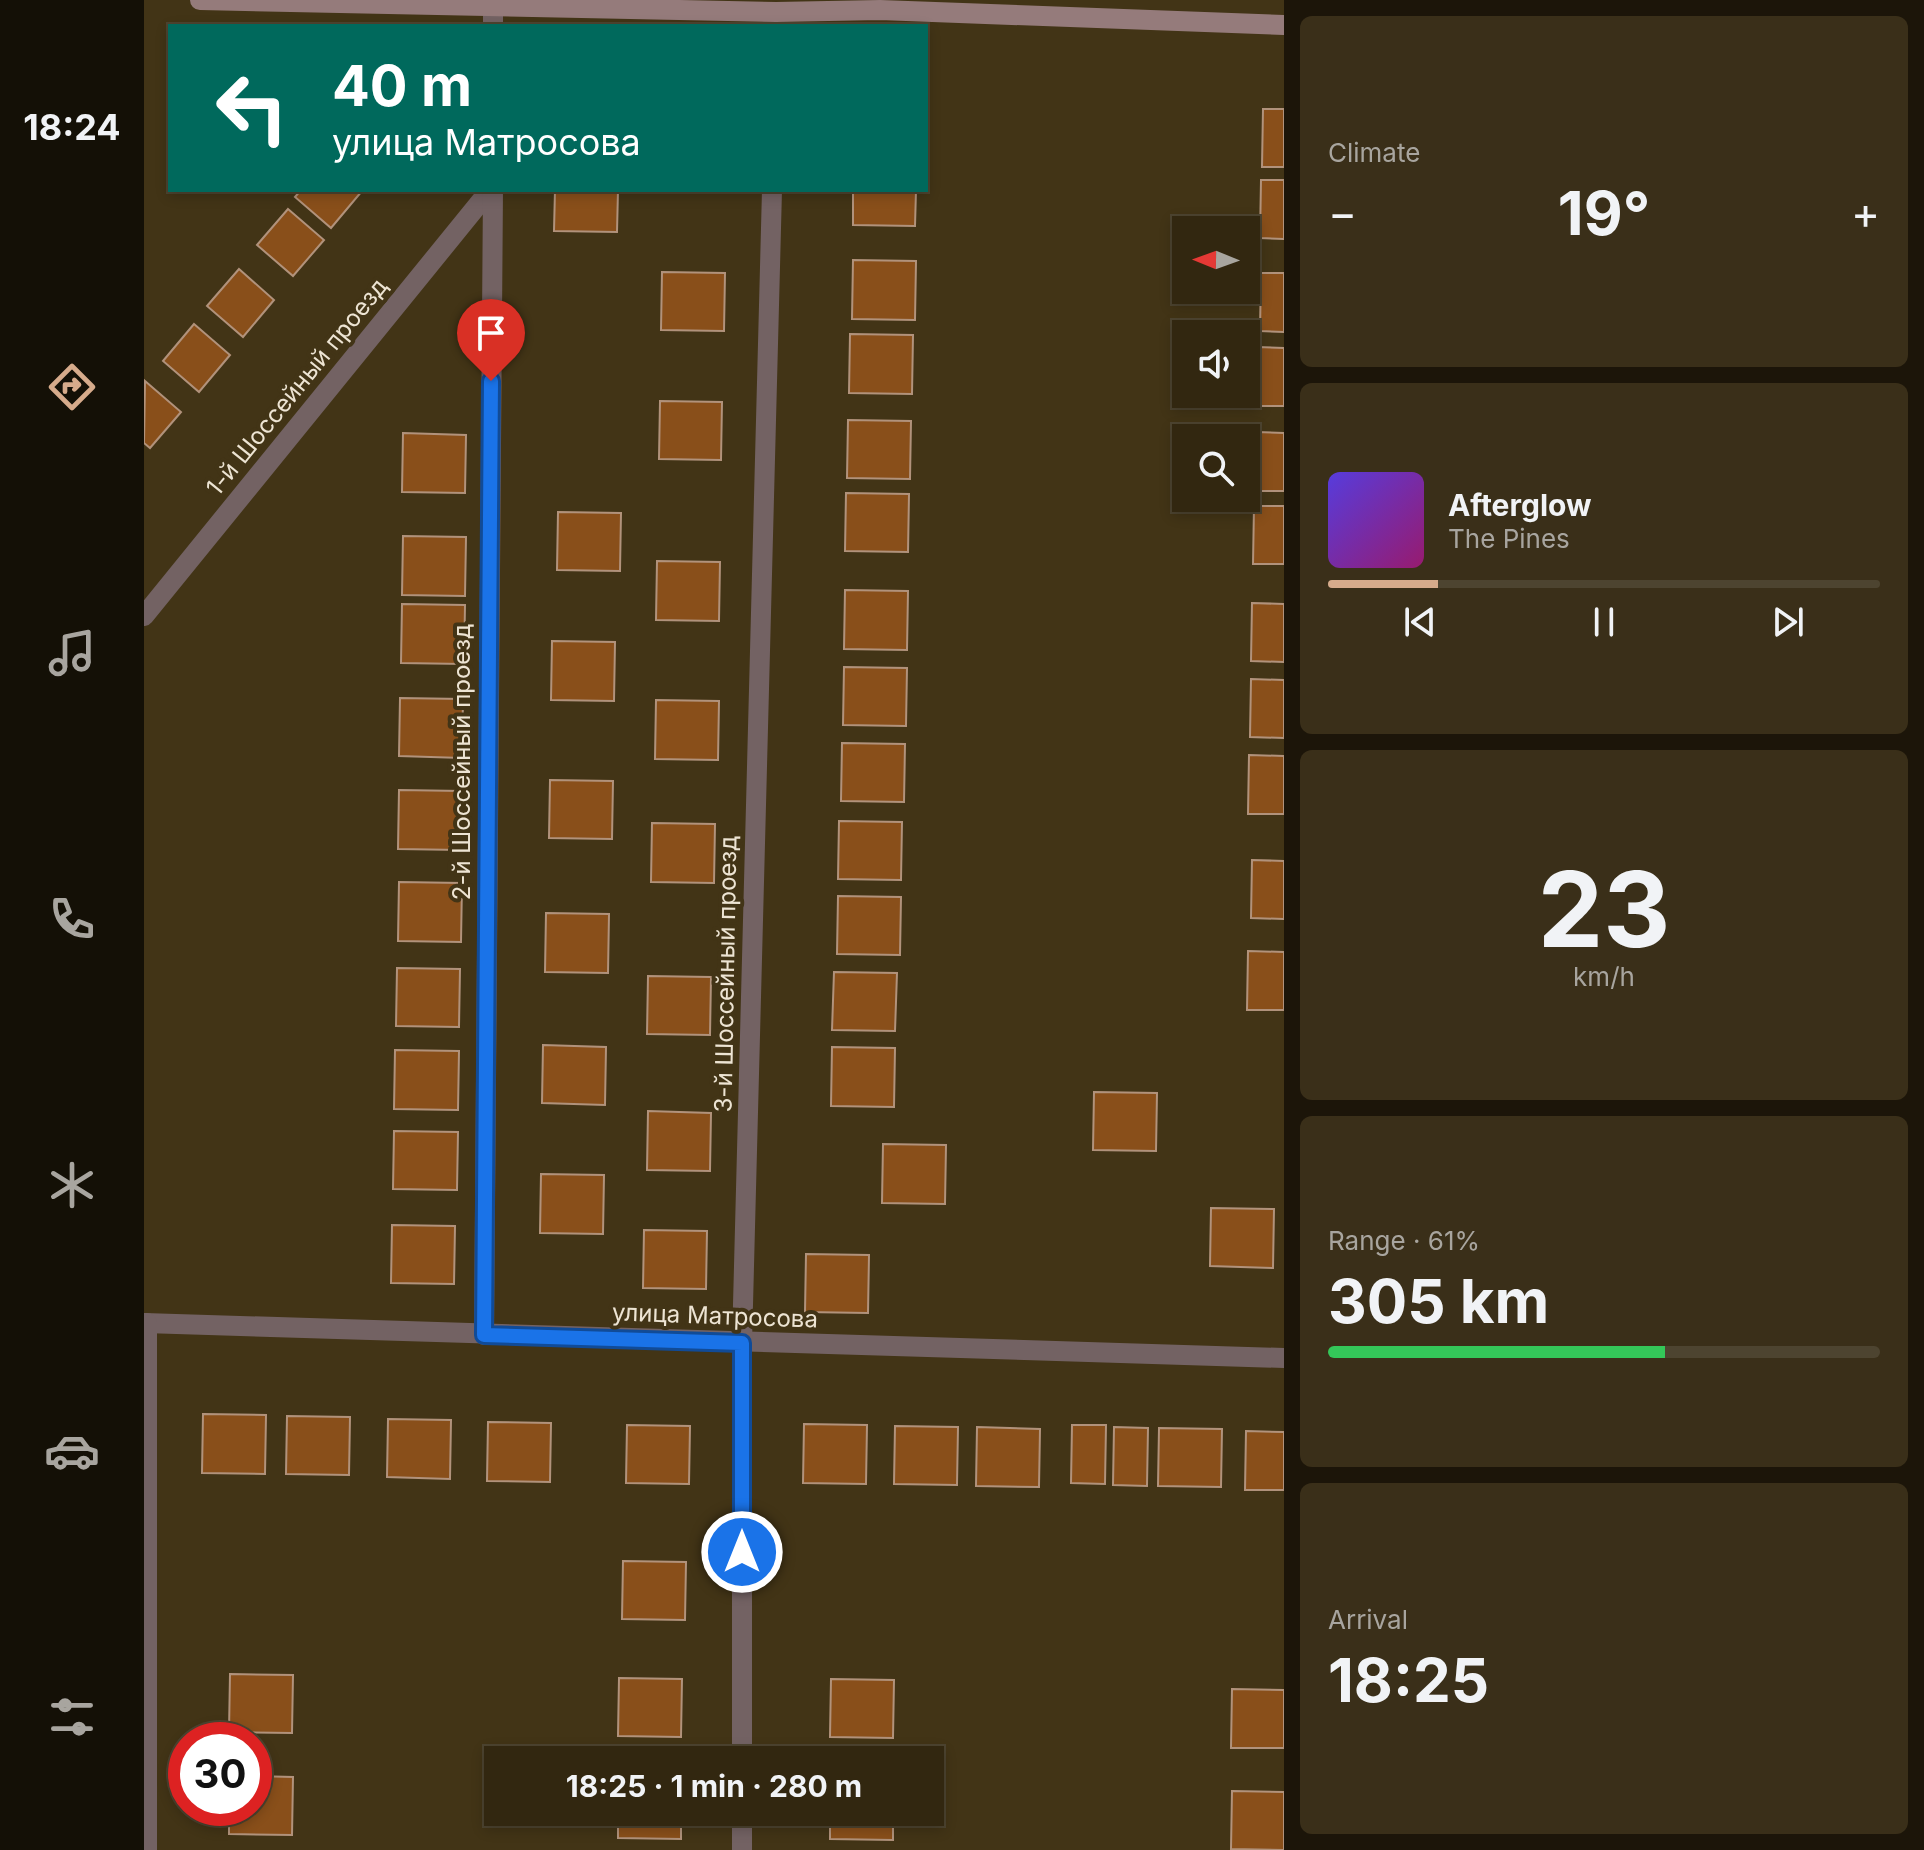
<!DOCTYPE html>
<html lang="en">
<head>
<meta charset="utf-8">
<style>
	:root { --surface:#322710; --page:#3a2f19; --text:#f1f3f6; --muted:#a8a59f; --line:#4d4430; --accent:#d6ab8b }
	body { margin:0; font-family:Inter,sans-serif; background:var(--page); color:var(--text); height:100vh; display:flex; flex-direction:column; font-size:30px; white-space:nowrap }
	* { box-sizing:border-box; margin:0 }
	p { font-size:26px; color:var(--muted) }
	.icon { flex:none; width:44px; height:44px; fill:none; stroke:currentColor; stroke-width:2; stroke-linecap:round; stroke-linejoin:round }
	.map { position:relative; flex:1; overflow:hidden }
	.sheet { display:flex; flex-direction:column; gap:16px; padding:16px; background:#1c1509; width:640px }
	.sheet>* { flex:none }
	.guide { position:absolute; left:24px; top:24px; width:760px; height:168px; border-radius:0px; box-shadow:0 4px 12px #0003,0 0 0 2px var(--line); background:#00695c; color:#fff; overflow:hidden }
	.needle { width:52px; rotate:271deg }
	.tools { position:absolute; left:1028px; top:216px; display:grid; gap:16px }
	.tools a { display:grid; place-items:center; width:88px; height:88px; border-radius:0px; background:var(--surface); box-shadow:0 4px 12px #0003,0 0 0 2px var(--line); font-size:40px }
	.speed { position:absolute; left:24px; top:1722px; display:flex; gap:16px; font-size:40px; font-weight:700; text-align:center }
	.speed>* { display:grid; place-content:center; width:104px; height:104px; border-radius:50%; background:var(--surface); box-shadow:0 4px 12px #0003,0 0 0 2px var(--line); line-height:1 }
	.speed .limit { border:12px solid #d22; background:#fff; color:#111 }
	.pin { position:absolute; display:grid; place-items:center; width:68px; height:68px; color:#fff; margin:-82px -34px; border-radius:50% 50% 50% 0; rotate:-45deg; box-shadow:0 0 8px #0007 }
	.pin .icon { rotate:45deg }
	.me { position:absolute; width:88px; margin:-44px; rotate:0deg; stroke-linejoin:round; filter:drop-shadow(0 0 6px #0008) }
	.turn { display:flex; align-items:center; gap:28px; height:168px; padding:0 32px; font-size:36px }
	.turn .icon { width:104px; height:104px; stroke-width:2.5 }
	.turn b { display:block; font-size:56px; line-height:68px }
	.big { font-size:60px; font-weight:700; line-height:1.1 }
	.sheet .card { flex:1; display:flex; flex-direction:column; justify-content:center; gap:12px; min-width:0; padding:0 28px; border-radius:12px; background:var(--page) }
	.sheet .dial { align-items:center; gap:0 }
	.dial b { font-size:104px; line-height:1 }
	.song { display:flex; align-items:center; gap:24px }
	.cover { width:96px; height:96px; border-radius:12px; background:linear-gradient(135deg,hsl(250 70% 55%),hsl(320 70% 35%)) }
	.played { height:8px; border-radius:4px; background:linear-gradient(90deg,var(--accent) 20%,var(--line) 20%) }
	.keys { display:flex; justify-content:space-around; direction:ltr }
	.heat { display:flex; justify-content:space-between; align-items:center; font-size:44px; direction:ltr }
	.charge { height:12px; border-radius:6px; background:linear-gradient(90deg,#34c759 61%,var(--line) 0) }
	.trip { position:absolute; left:340px; top:1746px; width:460px; height:80px; border-radius:0px; background:var(--surface); box-shadow:0 4px 12px #0003,0 0 0 2px var(--line); font-weight:700; line-height:80px; text-align:center }
	main { display:flex; flex:1; min-height:0 }
	.tabs { display:flex; flex-direction:column; width:144px; justify-content:space-around; align-items:center; background:#141006; color:var(--muted) }
	.tabs .icon { width:56px; height:56px }
	.tabs .on { color:var(--accent) }
	.tabs b { font-size:36px; color:var(--text) }
	.map>svg:first-child { display:block }
</style>
</head>
<body>
<main>
<nav class="tabs">
<b>18:24</b>
<svg class="icon on" aria-label="directions" viewBox="0 0 24 24"><path d="M12 3l9 9-9 9-9-9zM9 14v-3h6M13 9l2 2-2 2"/></svg>
<svg class="icon" aria-label="music" viewBox="0 0 24 24"><path d="M9 18V5l10-2v13"/><circle cx="6" cy="18" r="3"/><circle cx="16" cy="16" r="3"/></svg>
<svg class="icon" aria-label="phone" viewBox="0 0 24 24"><path d="M5 4h4l2 5-3 2q2 4 5 5l2-3 5 2v4C11 20 4 13 5 4z"/></svg>
<svg class="icon" aria-label="climate" viewBox="0 0 24 24"><path d="M12 3v18M4 7l16 10M4 17L20 7"/></svg>
<svg class="icon" aria-label="car" viewBox="0 0 24 24"><path d="M5 17H2v-5l4-1 3-4h7l3 4 3 1v5h-3M9 17h6M6 11h13"/><circle cx="7" cy="17" r="2"/><circle cx="17" cy="17" r="2"/></svg>
<svg class="icon" aria-label="filters" viewBox="0 0 24 24"><path d="M4 7h16M4 17h16"/><circle cx="9" cy="7" r="2"/><circle cx="15" cy="17" r="2"/></svg>
</nav>
<div class="map">
<svg width="1140" height="1850" viewBox="0 0 1140 1850">
	<rect width="100%" height="100%" fill="#423416"/>
	<!-- building -->
	<g fill="#894f1a" stroke="#b1927b" stroke-width="2">
		<polygon points="1119,109 1140,109 1140,167 1118,167"/>
		<polygon points="1117,180 1140,180 1140,239 1116,238"/>
		<polygon points="157,190 217,190 218,191 187,228 151,197"/>
		<polygon points="411,190 474,190 473,232 410,231"/>
		<polygon points="709,190 772,190 771,226 709,225"/>
		<polygon points="144,209 180,240 149,276 113,245"/>
		<polygon points="709,260 772,261 771,320 708,319"/>
		<polygon points="95,269 130,300 99,337 63,306"/>
		<polygon points="518,272 581,273 580,331 517,330"/>
		<polygon points="1117,273 1140,273 1140,332 1116,331"/>
		<polygon points="50,324 86,355 55,392 19,361"/>
		<polygon points="706,334 769,335 768,394 705,393"/>
		<polygon points="1113,347 1140,348 1140,406 1112,406"/>
		<polygon points="1,381 37,412 6,448 0,443"/>
		<polygon points="516,401 578,402 577,460 515,459"/>
		<polygon points="704,420 767,421 766,479 703,478"/>
		<polygon points="1112,432 1140,433 1140,491 1111,491"/>
		<polygon points="259,433 322,435 321,493 258,492"/>
		<polygon points="702,493 765,494 764,552 701,551"/>
		<polygon points="1110,506 1140,506 1140,564 1109,564"/>
		<polygon points="414,512 477,513 476,571 413,570"/>
		<polygon points="259,536 322,537 321,596 258,595"/>
		<polygon points="513,561 576,562 575,621 512,620"/>
		<polygon points="701,590 764,591 763,650 700,649"/>
		<polygon points="1108,603 1140,604 1140,662 1107,661"/>
		<polygon points="258,604 321,605 320,664 257,663"/>
		<polygon points="408,641 471,642 470,701 407,700"/>
		<polygon points="700,667 763,668 762,726 699,725"/>
		<polygon points="1107,679 1140,680 1140,738 1106,737"/>
		<polygon points="256,698 319,699 318,758 255,756"/>
		<polygon points="512,700 575,701 574,760 511,759"/>
		<polygon points="698,743 761,744 760,802 697,801"/>
		<polygon points="1105,755 1140,756 1140,814 1104,814"/>
		<polygon points="406,780 469,781 468,839 405,838"/>
		<polygon points="255,790 318,791 317,850 254,849"/>
		<polygon points="695,821 758,822 757,880 694,879"/>
		<polygon points="508,823 571,824 570,883 507,882"/>
		<polygon points="1108,860 1140,861 1140,919 1107,918"/>
		<polygon points="255,882 318,883 317,942 254,941"/>
		<polygon points="694,896 757,897 756,955 693,954"/>
		<polygon points="402,913 465,914 464,973 401,972"/>
		<polygon points="1104,951 1140,952 1140,1010 1103,1010"/>
		<polygon points="253,968 316,969 315,1027 252,1026"/>
		<polygon points="690,972 753,973 751,1031 688,1030"/>
		<polygon points="504,976 567,977 566,1035 503,1034"/>
		<polygon points="399,1045 462,1047 461,1105 398,1103"/>
		<polygon points="688,1047 751,1048 750,1107 687,1106"/>
		<polygon points="251,1050 315,1051 314,1110 250,1109"/>
		<polygon points="950,1092 1013,1093 1012,1151 949,1150"/>
		<polygon points="504,1111 567,1113 566,1171 503,1170"/>
		<polygon points="250,1131 314,1132 313,1190 249,1189"/>
		<polygon points="739,1144 802,1145 801,1204 738,1203"/>
		<polygon points="397,1174 460,1175 459,1234 396,1233"/>
		<polygon points="1067,1208 1130,1209 1129,1268 1066,1266"/>
		<polygon points="248,1225 311,1226 310,1284 247,1283"/>
		<polygon points="500,1230 563,1231 562,1289 499,1288"/>
		<polygon points="662,1254 725,1255 724,1313 661,1312"/>
		<polygon points="59,1414 122,1415 121,1474 58,1473"/>
		<polygon points="143,1416 206,1417 205,1475 142,1474"/>
		<polygon points="244,1419 307,1420 306,1479 243,1477"/>
		<polygon points="344,1422 407,1423 406,1482 343,1481"/>
		<polygon points="660,1424 723,1425 722,1484 659,1483"/>
		<polygon points="483,1425 546,1426 545,1484 482,1483"/>
		<polygon points="928,1425 962,1425 961,1484 927,1483"/>
		<polygon points="751,1426 814,1427 813,1485 750,1484"/>
		<polygon points="833,1427 896,1429 895,1487 832,1486"/>
		<polygon points="970,1427 1004,1428 1003,1486 969,1485"/>
		<polygon points="1015,1428 1078,1429 1077,1487 1014,1486"/>
		<polygon points="1102,1431 1140,1432 1140,1490 1101,1490"/>
		<polygon points="479,1561 542,1562 541,1620 478,1619"/>
		<polygon points="86,1674 149,1675 148,1733 85,1732"/>
		<polygon points="475,1678 538,1679 537,1737 474,1736"/>
		<polygon points="687,1679 750,1680 749,1738 686,1737"/>
		<polygon points="1088,1689 1140,1690 1140,1748 1087,1748"/>
		<polygon points="110,1776 149,1777 148,1835 85,1834 85,1808 110,1808"/>
		<polygon points="1088,1791 1140,1792 1140,1850 1087,1849"/>
		<polygon points="474,1812 537,1812 537,1839 474,1838"/>
		<polygon points="686,1812 749,1812 749,1840 686,1839"/>
	</g>
	<g fill="none" stroke-linecap="round" stroke-linejoin="round">
		<!-- street -->
		<g stroke="#736263" stroke-width="20">
			<polyline points="349,5 349,26"/>
			<polyline points="0,616 346,190"/>
			<polyline points="0,1323 1140,1358"/>
			<polyline points="3,1323 3,1850"/>
			<polyline points="340,1335 349,190"/>
			<polyline points="598,1760 598,1343 628,190"/>
			<polyline points="598,1850 598,1812"/>
		</g>
		<!-- secondary -->
		<polyline stroke="#957b7b" stroke-width="20" points="56,0 632,12 736,10 1140,25"/>
	</g>
	<g fill="none" stroke-linecap="round" stroke-linejoin="round">
		<defs>
			<polyline id="route" points="347,381 340,1335 598,1343 598,1552"/>
		</defs>
		<!-- route casing -->
		<use href="#route" stroke="#114b97" stroke-width="20"/>
		<!-- route -->
		<use href="#route" stroke="#1a73e8" stroke-width="14"/>
	</g>
	<g text-anchor="middle" stroke-width="8" stroke-linejoin="round" paint-order="stroke">
		<!-- street labels -->
		<g font-size="24" fill="#ede4d3" stroke="#423416">
			<text transform="translate(153 387) rotate(-51)" y="8">1-й Шоссейный проезд</text>
			<text transform="translate(318 762) rotate(-90)" y="8">2-й Шоссейный проезд</text>
			<text transform="translate(582 974) rotate(-89)" y="8">3-й Шоссейный проезд</text>
			<text transform="translate(571 1316) rotate(2)" y="8">улица Матросова</text>
		</g>
	</g>
</svg>
<div class="tools">
<a><svg class="needle" viewBox="-14 -14 28 28"><path d="M0-13l5 13h-10z" fill="#e53935"/><path d="M0 13l5-13h-10z" fill="#a8a59f"/></svg></a>
<a><svg class="icon" aria-label="sound" viewBox="0 0 24 24"><path d="M4 9h4l5-4v14l-5-4H4zM17 9q2 3 0 6"/></svg></a>
<a><svg class="icon" aria-label="search" viewBox="0 0 24 24"><circle cx="10" cy="10" r="6"/><path d="M15 15l6 6"/></svg></a>
</div>
<div class="speed"><div class="limit">30</div></div>
<div class="pin" style="left:347px;top:381px;background:#d93025"><svg class="icon" aria-label="arrive" viewBox="0 0 24 24"><path d="M6 21V4h12l-3 4 3 4H6"/></svg></div>
<svg class="me" style="left:598px;top:1552px" viewBox="-20 -20 40 40"><circle r="17" fill="#1a73e8" stroke="#fff" stroke-width="3"/><path d="M0-11L8 9 0 5-8 9z" fill="#fff"/></svg>
<div class="trip">18:25 · 1 min · 280 m</div>
<div class="guide">
<div class="turn"><svg class="icon" aria-label="left" viewBox="0 0 24 24"><path d="M17 20v-9H6M10 6l-5 5 5 5"/></svg><div><b>40 m</b>улица Матросова</div></div>
</div>
</div>
<section class="sheet">
<div class="card"><p>Climate</p>
<div class="heat"><a>−</a><b class="big">19°</b><a>+</a></div>
</div>
<div class="card">
<div class="song"><i class="cover"></i><div><b>Afterglow</b><p>The Pines</p></div></div>
<div class="played"></div>
<div class="keys"><svg class="icon" aria-label="previous" viewBox="0 0 24 24"><path d="M18 5L8 12l10 7zM5 5v14"/></svg><svg class="icon" aria-label="pause" viewBox="0 0 24 24"><path d="M8 5v14M16 5v14"/></svg><svg class="icon" aria-label="next" viewBox="0 0 24 24"><path d="M6 5l10 7-10 7zM19 5v14"/></svg></div>
</div>
<div class="card dial"><b>23</b><p>km/h</p></div>
<div class="card"><p>Range · 61%</p><b class="big">305 km</b><div class="charge"></div></div>
<div class="card"><p>Arrival</p><b class="big">18:25</b></div>
</section>
</main>
</body>
</html>
